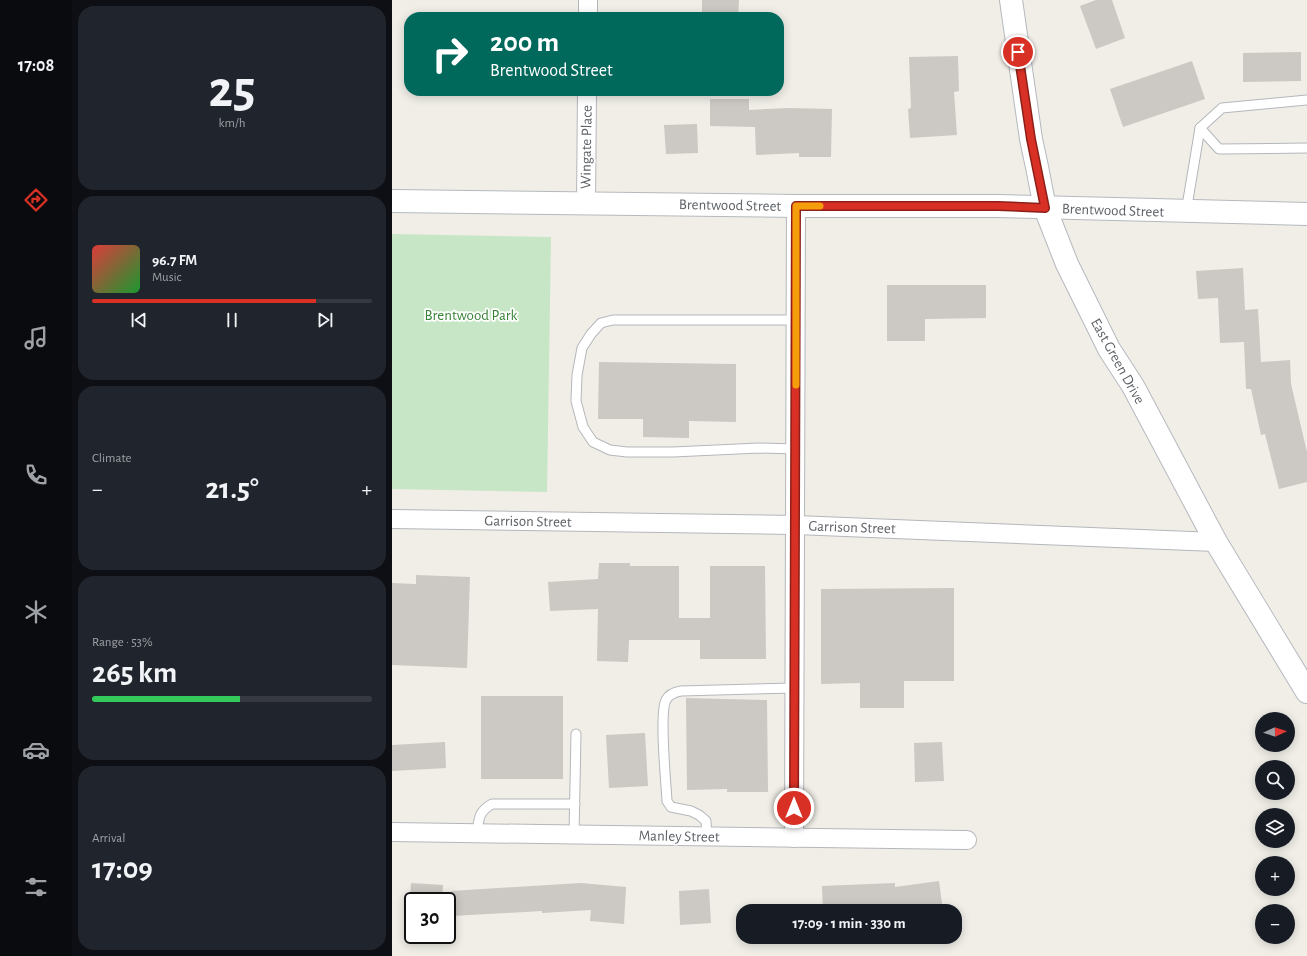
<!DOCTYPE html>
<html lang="en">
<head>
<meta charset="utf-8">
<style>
	:root { --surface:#171b24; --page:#20242c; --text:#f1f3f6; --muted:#9ea1a6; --line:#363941; --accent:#d93025 }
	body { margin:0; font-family:"Alegreya Sans",sans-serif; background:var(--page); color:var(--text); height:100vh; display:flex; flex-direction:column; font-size:15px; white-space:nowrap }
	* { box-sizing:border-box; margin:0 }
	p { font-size:13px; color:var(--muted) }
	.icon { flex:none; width:22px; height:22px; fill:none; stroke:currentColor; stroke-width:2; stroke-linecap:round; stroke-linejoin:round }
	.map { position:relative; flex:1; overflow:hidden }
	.side { display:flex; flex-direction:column; gap:6px; padding:6px; background:#0d0f14; width:320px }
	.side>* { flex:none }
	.banner { position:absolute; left:12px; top:12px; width:380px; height:84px; border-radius:16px; box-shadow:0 2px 10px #0003; background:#00695c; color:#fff; overflow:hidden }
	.needle { width:26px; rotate:87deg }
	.controls { position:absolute; left:863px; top:712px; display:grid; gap:8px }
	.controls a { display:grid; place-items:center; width:40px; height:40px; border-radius:50%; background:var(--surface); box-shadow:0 2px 10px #0003; font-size:20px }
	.speed { position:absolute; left:12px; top:892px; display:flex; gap:8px; font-size:20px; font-weight:700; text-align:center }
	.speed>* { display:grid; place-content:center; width:52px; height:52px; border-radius:50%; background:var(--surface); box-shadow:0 2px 10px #0003; line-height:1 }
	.speed .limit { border:2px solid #111; border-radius:6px; background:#fff; color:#111 }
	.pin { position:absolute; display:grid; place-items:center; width:34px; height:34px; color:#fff; margin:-17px; border:2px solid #fff; border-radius:50%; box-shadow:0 1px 4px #0007 }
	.me { position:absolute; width:44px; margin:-22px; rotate:0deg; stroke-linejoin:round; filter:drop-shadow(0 0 3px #0008) }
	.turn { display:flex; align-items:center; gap:14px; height:84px; padding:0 20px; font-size:18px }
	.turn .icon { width:52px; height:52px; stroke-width:2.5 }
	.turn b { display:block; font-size:28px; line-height:34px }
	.big { font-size:30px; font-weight:700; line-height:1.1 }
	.side .card { flex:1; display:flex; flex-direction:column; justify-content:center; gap:6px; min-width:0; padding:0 14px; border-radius:16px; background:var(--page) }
	.side .dial { align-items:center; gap:0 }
	.dial b { font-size:52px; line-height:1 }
	.song { display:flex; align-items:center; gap:12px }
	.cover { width:48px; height:48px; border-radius:6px; background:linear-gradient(135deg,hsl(0 70% 55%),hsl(130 70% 35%)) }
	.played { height:4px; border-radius:2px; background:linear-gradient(90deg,var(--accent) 80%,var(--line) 80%) }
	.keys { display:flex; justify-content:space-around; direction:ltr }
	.heat { display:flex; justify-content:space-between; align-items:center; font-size:22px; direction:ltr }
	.charge { height:6px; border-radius:3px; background:linear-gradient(90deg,#34c759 53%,var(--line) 0) }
	.trip { position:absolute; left:344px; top:904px; width:226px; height:40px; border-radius:16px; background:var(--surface); box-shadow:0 2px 10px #0003; font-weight:700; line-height:40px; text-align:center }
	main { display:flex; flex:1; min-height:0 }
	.menu { display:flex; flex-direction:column; width:72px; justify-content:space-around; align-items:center; background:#090b0e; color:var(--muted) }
	.menu .icon { width:28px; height:28px }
	.menu .on { color:var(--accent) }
	.menu b { font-size:18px; color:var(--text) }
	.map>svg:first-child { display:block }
</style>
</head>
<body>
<main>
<nav class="menu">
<b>17:08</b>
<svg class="icon on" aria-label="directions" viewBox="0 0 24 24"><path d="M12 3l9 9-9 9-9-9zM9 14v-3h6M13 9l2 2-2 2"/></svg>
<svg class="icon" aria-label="music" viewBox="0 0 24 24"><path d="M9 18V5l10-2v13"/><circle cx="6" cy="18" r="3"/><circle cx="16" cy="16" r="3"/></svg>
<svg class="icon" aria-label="phone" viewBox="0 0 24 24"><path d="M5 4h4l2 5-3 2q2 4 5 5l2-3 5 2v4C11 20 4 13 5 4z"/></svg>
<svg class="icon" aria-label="climate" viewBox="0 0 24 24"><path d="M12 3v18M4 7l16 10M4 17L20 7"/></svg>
<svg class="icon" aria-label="car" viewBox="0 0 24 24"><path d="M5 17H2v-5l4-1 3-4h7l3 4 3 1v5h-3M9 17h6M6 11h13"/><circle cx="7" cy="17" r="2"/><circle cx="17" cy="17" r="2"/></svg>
<svg class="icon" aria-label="filters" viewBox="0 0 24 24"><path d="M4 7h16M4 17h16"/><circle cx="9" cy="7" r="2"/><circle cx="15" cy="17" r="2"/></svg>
</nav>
<section class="side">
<div class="card dial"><b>25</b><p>km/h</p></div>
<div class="card">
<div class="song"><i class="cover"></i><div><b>96.7 FM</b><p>Music</p></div></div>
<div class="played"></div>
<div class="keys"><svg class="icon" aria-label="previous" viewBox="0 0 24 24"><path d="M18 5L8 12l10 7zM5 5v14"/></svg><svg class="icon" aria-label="pause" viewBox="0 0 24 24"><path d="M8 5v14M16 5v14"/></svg><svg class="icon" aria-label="next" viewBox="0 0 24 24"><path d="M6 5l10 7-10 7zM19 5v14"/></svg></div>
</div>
<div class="card"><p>Climate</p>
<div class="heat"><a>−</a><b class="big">21.5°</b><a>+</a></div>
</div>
<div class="card"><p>Range · 53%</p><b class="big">265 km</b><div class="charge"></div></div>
<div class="card"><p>Arrival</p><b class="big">17:09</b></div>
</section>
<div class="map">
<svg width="915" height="956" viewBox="0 0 915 956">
	<rect width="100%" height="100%" fill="#f0eee7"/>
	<!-- green -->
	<polygon fill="#c7e6c5" points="0,234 159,237 155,492 0,489"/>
	<!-- building -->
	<g fill="#ccc8c4">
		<polygon points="310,0 347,0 346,17 310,17"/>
		<polygon points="704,0 720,0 733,38 704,49 688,6"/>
		<polygon points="909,52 909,81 851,82 851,53"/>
		<polygon points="566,56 567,91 562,92 565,135 518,138 516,109 519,108 517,57"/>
		<polygon points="800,61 813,99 731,127 718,89"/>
		<polygon points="318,99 357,99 357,110 396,108 440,109 439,157 407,157 407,153 364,155 363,127 318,126"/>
		<polygon points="305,124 306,153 274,154 272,125"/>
		<polygon points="851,268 853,310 866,309 869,362 898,360 899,384 915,452 915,482 887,489 873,434 869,435 859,389 854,389 852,342 828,343 826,298 806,299 804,271"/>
		<polygon points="495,285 594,285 594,318 533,319 533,341 495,341"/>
		<polygon points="207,362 344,364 344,422 297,421 297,438 251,437 251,419 206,419"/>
		<polygon points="207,563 238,563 238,566 287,566 287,618 318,618 318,566 373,566 374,659 308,659 308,640 237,640 236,662 205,661 206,609 158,611 156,582 206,579"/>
		<polygon points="24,575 78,577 75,668 0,665 0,583 24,584"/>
		<polygon points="562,588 562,681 512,681 512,708 468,708 468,683 429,684 429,589"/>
		<rect x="89" y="696" width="82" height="83"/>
		<polygon points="294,698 375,700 376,792 335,792 335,789 295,790"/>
		<polygon points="253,733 256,786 217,788 214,735"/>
		<polygon points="53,742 54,768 0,771 0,745"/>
		<polygon points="550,742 552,781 523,782 522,743"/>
		<polygon points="547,881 551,911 475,911 475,909 431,911 430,886 503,883 503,887"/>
		<polygon points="19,883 51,885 50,901 18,901"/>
		<polygon points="189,883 234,887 232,924 198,921 199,910 150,913 150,911 60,916 59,891"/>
		<polygon points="317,889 319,923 288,925 287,891"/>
	</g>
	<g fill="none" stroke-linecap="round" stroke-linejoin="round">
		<defs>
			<g id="lane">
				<polyline points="808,128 827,149 915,148"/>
				<polyline points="794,212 808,128 830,108 915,100"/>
				<polyline points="404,449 367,448 281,452 235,452 218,450 201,442 191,427 184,401 185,375 190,348 199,334 209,323 221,320 404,320"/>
				<path d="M85 833C87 819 86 812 100 804H183"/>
				<polyline points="182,835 184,734"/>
				<path d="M315 837 314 821 307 815 299 811 279 807 275 801C274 782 267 713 274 700 277 694 283 692 289 691L403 688"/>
			</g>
			<g id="street">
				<polyline points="196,17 196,0"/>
				<polyline points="194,204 195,91"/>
				<polyline points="0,519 404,525 824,542"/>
				<polyline points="0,832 575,840"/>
				<polyline points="402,838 404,206"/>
			</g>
			<g id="secondary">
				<polyline points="619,0 639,139 645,167 653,208 675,264 717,349 741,386 824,542 915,692"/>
				<polyline points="0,201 404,206 606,206 915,214"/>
			</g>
		</defs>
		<!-- lane casing -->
		<use href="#lane" stroke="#b4b7bb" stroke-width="11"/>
		<!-- street casing -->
		<use href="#street" stroke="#b4b7bb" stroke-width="20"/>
		<!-- secondary casing -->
		<use href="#secondary" stroke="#b5b9be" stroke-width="24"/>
		<!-- lane -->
		<use href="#lane" stroke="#fff" stroke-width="9"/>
		<!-- street -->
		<use href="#street" stroke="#fff" stroke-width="18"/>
		<!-- secondary -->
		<use href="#secondary" stroke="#fff" stroke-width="22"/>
	</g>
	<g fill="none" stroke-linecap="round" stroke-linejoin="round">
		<defs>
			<polyline id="route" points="402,808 404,206 606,206 653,208 639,139 626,52"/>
		</defs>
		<!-- route casing -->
		<use href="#route" stroke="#8d1f18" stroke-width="10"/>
		<!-- route -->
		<use href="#route" stroke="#d93025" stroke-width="7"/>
		<!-- slow -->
		<polyline stroke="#f59e0b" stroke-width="7" points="404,385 404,206 428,206"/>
	</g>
	<g text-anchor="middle" stroke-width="3.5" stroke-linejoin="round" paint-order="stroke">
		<!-- street labels -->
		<g font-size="15" fill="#5e6267" stroke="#fff">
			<text transform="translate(194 147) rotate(-89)" y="5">Wingate Place</text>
			<text transform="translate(338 205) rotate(1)" y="5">Brentwood Street</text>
			<text transform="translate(721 210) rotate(2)" y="5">Brentwood Street</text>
			<text transform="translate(726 361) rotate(61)" y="5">East Green Drive</text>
			<text transform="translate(136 521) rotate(1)" y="5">Garrison Street</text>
			<text transform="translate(460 527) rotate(2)" y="5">Garrison Street</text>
			<text transform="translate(287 836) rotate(1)" y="5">Manley Street</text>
		</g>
		<!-- park labels -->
		<g font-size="15" fill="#398339" stroke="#fff">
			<text x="79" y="320">Brentwood Park</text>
		</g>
	</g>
</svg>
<div class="controls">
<a><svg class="needle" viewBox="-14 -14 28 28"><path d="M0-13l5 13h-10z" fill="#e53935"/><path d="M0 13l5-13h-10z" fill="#9ea1a6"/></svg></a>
<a><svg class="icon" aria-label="search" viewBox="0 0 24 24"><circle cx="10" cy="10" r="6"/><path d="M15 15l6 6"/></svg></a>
<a><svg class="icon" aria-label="layers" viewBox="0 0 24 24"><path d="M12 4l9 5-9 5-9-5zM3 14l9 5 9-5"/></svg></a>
<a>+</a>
<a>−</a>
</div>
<div class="speed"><div class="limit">30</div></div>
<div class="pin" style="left:626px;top:52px;background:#d93025"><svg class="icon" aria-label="arrive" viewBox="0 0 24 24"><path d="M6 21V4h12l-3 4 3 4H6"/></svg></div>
<svg class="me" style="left:402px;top:808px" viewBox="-20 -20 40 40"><circle r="17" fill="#d93025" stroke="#fff" stroke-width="3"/><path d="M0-11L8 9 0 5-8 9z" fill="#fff"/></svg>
<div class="trip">17:09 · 1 min · 330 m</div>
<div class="banner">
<div class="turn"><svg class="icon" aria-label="right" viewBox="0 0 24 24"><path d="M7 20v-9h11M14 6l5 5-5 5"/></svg><div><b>200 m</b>Brentwood Street</div></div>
</div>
</div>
</main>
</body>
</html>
